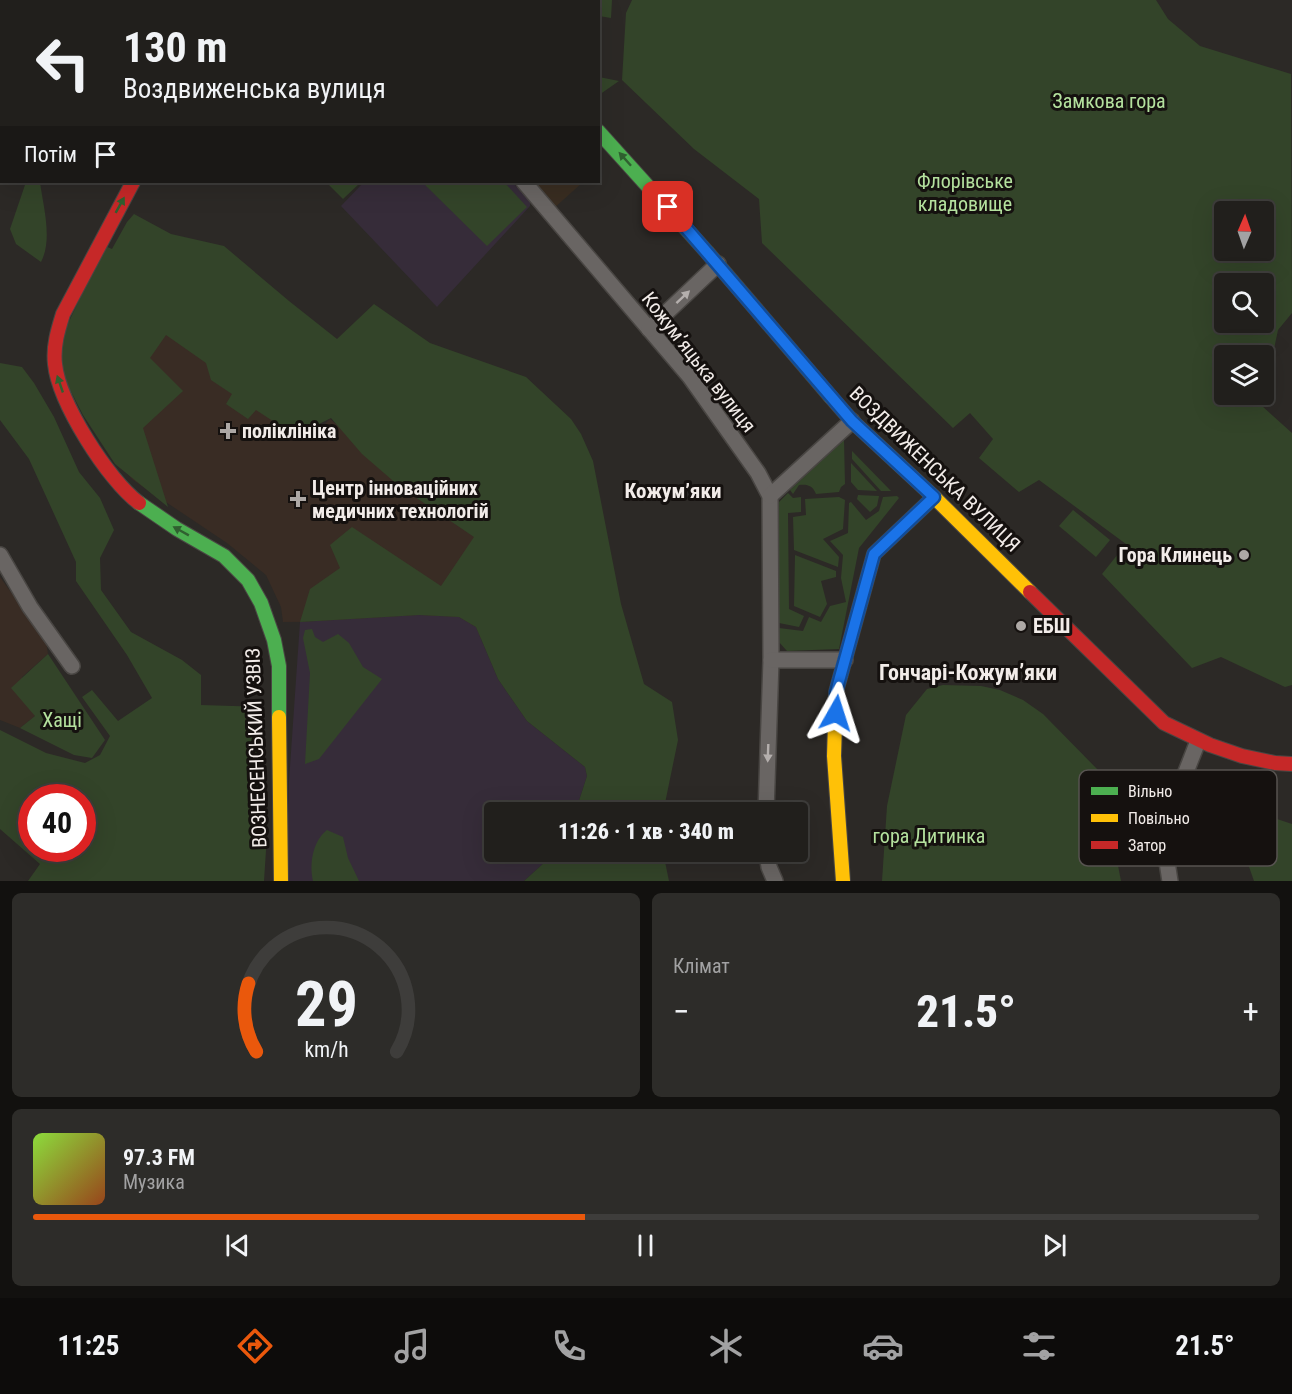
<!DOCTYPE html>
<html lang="uk">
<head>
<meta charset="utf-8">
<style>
	:root { --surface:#211f1c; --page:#2d2c29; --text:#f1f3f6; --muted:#a2a2a3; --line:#3e3d3b; --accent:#ea580c }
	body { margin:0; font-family:"Roboto Condensed",sans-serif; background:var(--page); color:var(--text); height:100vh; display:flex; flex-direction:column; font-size:22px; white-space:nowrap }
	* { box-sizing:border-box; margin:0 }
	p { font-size:20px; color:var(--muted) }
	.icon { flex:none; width:33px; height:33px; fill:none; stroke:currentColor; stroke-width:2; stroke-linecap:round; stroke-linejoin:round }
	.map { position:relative; height:881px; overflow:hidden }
	.drawer { display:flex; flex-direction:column; gap:12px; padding:12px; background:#12110f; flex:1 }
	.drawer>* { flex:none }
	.top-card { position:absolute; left:0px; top:0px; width:600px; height:183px; box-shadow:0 6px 24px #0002,0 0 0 2px var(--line); background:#211f1c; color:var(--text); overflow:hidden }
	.needle { width:39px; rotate:2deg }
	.tools { position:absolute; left:1214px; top:201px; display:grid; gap:12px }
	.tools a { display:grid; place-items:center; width:60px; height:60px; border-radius:6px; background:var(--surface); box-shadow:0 6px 24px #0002,0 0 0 2px var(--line); font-size:30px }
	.speed { position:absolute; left:18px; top:784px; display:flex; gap:12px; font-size:30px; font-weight:700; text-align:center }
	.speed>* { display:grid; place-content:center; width:78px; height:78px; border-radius:50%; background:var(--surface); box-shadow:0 6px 24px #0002,0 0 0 2px var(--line); line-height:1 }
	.speed .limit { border:9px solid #d22; background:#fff; color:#111 }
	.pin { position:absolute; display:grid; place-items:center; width:51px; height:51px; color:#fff; margin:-26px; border-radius:12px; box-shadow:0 3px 9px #0006 }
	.me { position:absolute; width:66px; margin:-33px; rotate:6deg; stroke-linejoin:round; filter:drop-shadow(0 0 4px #0008) }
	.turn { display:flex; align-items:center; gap:21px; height:126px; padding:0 24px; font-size:27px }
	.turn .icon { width:78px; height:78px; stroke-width:2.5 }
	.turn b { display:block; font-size:42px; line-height:51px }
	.then { display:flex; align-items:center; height:57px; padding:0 24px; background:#0003; gap:12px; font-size:22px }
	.big { font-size:45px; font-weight:800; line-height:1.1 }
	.drawer .card { flex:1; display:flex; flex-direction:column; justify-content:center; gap:9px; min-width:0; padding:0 21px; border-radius:9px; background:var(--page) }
	.drawer .dial { align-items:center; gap:0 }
	.dial svg { height:156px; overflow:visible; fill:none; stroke:var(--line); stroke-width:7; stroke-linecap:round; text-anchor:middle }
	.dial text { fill:var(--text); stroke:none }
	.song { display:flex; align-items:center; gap:18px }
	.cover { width:72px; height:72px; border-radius:9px; background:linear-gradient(135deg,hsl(90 70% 55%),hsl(20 70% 35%)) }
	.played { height:6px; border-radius:3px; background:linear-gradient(90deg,var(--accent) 45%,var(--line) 45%) }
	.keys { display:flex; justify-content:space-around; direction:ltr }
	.heat { display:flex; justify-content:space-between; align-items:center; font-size:33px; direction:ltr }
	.drawer .tiles { flex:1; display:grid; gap:12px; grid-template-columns:1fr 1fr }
	.card:last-child { grid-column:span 2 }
	.trip { position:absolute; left:484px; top:802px; width:324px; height:60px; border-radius:6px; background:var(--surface); box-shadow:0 6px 24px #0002,0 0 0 2px var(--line); font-weight:800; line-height:60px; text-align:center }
	.tabs { display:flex; height:96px; justify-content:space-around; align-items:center; background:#0d0c0b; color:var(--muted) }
	.tabs .icon { width:42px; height:42px }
	.tabs .on { color:var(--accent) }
	.tabs b { font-size:27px; color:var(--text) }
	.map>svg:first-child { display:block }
</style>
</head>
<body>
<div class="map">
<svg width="1292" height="881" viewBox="0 0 1292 881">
	<rect width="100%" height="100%" fill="#2c2926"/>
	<!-- commercial -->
	<polygon fill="#392d21" points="530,182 583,182 553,209"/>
	<!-- built -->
	<g fill="#392c24">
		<polygon points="143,315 315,434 330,419 399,475 515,542 504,623 469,648 445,621 283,622 281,607 266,575 227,543 133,480 116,461"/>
		<polygon points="0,577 46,641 48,654 22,677 35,716 20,728 0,720"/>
	</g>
	<!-- education -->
	<g fill="#362c39">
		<polygon points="364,182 512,182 530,202 530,206 437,307 341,206"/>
		<polygon points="419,615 459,617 476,627 498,679 527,721 585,767 587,776 575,813 495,813 495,852 556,852 524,881 286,881 289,781 300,622"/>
	</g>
	<!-- green -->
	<g fill="#334429" fill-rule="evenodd">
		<polygon points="556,0 612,0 611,18 599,16 598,2 555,1"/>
		<path d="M632 0H1156L1168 19 1200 46 1291 74 1292 313 1278 330 1262 406 1292 433V685L1285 687 1221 657 1192 668 1102 574 1126 544 1039 480 1019 492 979 458 993 439 970 413 953 428 762 243 759 199 694 149 622 80 626 13ZM1224 212H1263V250H1224ZM1224 284H1263V322H1224ZM1224 356H1263V394H1224Z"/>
		<polygon points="599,77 619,81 599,95"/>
		<path d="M26 182H40C43 206 53 239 41 262L16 244 10 229Z"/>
		<polygon points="326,182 361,182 343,199"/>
		<polygon points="422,182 504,182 527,207 487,246"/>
		<polygon points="134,214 171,234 224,246 289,301 337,339 374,304 430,343 526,377 571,419 581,434 593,461 621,604 644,684 672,702 678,740 663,813 575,813 587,776 585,767 527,721 498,679 476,627 459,617 419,615 300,622 310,589 340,568 330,545 352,527 441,586 474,537 399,486 362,454 331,418 319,424 279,425 256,410 248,419 226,404 232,394 211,380 206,363 166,335 150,358 183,391 143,428 168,507 115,464 83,415 62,374 61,338 105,246 112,249 127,222"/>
		<path d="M0 363 22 367 34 383 54 417 79 472 100 498 114 530 100 558 101 590 131 632 182 660 201 675V705L263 707 262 759 267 835 264 881H28L40 864 0 829V730L46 753 85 763 100 755 110 736 82 697 92 690 118 721 152 698 127 655 76 581V562L29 459 0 420ZM32 798H82V849H32Z"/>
		<path d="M844 440 845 484 841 487 839 492 816 494C813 486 808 484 799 485L793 494 790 490Z"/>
		<polygon points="852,451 891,491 881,491 852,459"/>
		<polygon points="851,463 877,491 858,490 851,482"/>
		<polygon points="788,493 793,498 801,497 801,512 788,513 789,609 804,616 799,627 779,623 778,503"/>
		<polygon points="858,495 879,496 877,506 870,512 857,499"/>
		<polygon points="897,496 899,498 859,548 839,649 787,651 779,642 779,628 803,631 809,617 821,622 830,606 846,602 841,578 843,555 830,541 848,533 849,503 851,502 866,520 879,511 883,497"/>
		<polygon points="839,497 845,500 843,529 823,539 839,557 838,567 794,550 793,517 806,515 805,499"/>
		<polygon points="1073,510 1110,540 1096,557 1059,526"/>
		<polygon points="795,555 836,571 836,577 821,581 827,604 820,617 794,606"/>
		<polygon points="312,629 315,637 323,642 338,634 349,643 363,667 382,679 319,759 305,764 310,673 303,638 305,630"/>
		<polygon points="48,654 105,740 92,758 74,755 20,728 35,716 11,688"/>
		<polygon points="943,685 981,686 1000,690 1023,700 1043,714 1100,772 1121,881 882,881 887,806 906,715 927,689"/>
		<polygon points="1274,818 1292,824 1292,881 1254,881 1241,844"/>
		<path d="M327 830 343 837 348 858 359 881H313C309 863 313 841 327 830Z"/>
		<polygon points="556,852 663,852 669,881 524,881"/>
	</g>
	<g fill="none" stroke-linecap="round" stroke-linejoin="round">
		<defs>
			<g id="street">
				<polyline points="476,0 478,2"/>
				<polyline points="336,2 338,0"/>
				<polyline points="530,2 532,0"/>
				<polyline points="524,182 690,377 758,473 770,496 771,660 766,813"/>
				<polyline points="649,329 718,264"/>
				<polyline points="770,496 852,421"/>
				<polyline points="0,555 30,607 72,666"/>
				<polyline points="771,660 845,660"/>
				<polyline points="767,852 769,867 775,881"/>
				<path d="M1170 881C1159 828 1180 789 1198 741"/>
			</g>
			<g id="fast">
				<polyline points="598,131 707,252 831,397"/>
				<polyline points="139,503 177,529 224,556 248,580 261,603 274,640 279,666 279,717"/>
			</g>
			<g id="slow">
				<polyline points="831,397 852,421 934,497 1030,592"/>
				<polyline points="279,717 281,881"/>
				<polyline points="843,881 834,756 836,692 874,554 934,497"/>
			</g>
			<g id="jam">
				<polyline points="377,0 379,2"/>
				<polyline points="432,2 434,0"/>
				<path d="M133 182 63 314C58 330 53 346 55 364 59 403 108 480 139 503"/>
				<polyline points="1030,592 1164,723 1210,745 1242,756 1275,763 1292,764"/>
			</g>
		</defs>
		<!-- street casing -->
		<use href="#street" stroke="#494643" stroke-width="18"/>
		<!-- fast casing -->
		<use href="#fast" stroke="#494643" stroke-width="16"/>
		<!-- slow casing -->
		<use href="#slow" stroke="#494643" stroke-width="16"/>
		<!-- jam casing -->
		<use href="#jam" stroke="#494643" stroke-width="16"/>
		<!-- street -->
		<use href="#street" stroke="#696563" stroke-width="15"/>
		<!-- fast -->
		<use href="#fast" stroke="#4caf50" stroke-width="14"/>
		<!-- slow -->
		<use href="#slow" stroke="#ffc107" stroke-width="14"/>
		<!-- jam -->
		<use href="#jam" stroke="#c62828" stroke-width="14"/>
	</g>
	<!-- one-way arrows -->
	<defs><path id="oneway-solid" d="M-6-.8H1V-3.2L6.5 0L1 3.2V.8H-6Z" transform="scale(1.5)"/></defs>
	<g fill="#306030">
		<use href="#oneway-solid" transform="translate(625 159) rotate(-132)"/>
		<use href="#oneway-solid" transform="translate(120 205) rotate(-61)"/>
		<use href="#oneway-solid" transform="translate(60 384) rotate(-109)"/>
		<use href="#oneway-solid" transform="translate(181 531) rotate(-151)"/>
	</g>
	<g fill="#b4afad">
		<use href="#oneway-solid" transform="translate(683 297) rotate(-43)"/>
		<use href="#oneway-solid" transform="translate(768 753) rotate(92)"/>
	</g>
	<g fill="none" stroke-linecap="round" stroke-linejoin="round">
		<defs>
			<polyline id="route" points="668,207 852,421 934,497 874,554 836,692 836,713"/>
		</defs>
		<!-- route casing -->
		<use href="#route" stroke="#114b97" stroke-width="15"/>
		<!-- route -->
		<use href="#route" stroke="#1a73e8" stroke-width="10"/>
	</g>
	<!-- markers -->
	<g fill="#ada8a5" stroke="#15110f" stroke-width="2">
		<path d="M225 422h6v6h6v6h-6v6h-6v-6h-6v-6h6z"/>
		<path d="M295 490h6v6h6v6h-6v6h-6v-6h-6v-6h6z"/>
		<circle cx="1244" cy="555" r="6"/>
		<circle cx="1021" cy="626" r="6"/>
	</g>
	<g text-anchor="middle" stroke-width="6" stroke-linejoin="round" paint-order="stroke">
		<!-- park labels -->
		<g font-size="20" fill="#b4e19e" stroke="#15110f">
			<text x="1109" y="108">Замкова гора</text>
			<text x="965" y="188">Флорівське<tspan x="965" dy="23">кладовище</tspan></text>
			<text x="62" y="727">Хащі</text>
			<text x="929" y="843">гора Дитинка</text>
		</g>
		<!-- street labels -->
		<g font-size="20" fill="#f2ece9" stroke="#15110f">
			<text transform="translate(699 362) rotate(52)" y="7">Кожумʼяцька вулиця</text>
			<text transform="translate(935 469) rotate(44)" y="7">ВОЗДВИЖЕНСЬКА ВУЛИЦЯ</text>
			<text transform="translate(256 748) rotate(-92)" y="7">ВОЗНЕСЕНСЬКИЙ УЗВІЗ</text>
		</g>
		<!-- poi labels -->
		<g font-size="20" font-weight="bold" fill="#f2ece9" stroke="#15110f" text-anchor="start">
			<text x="242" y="438">поліклініка</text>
			<text x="312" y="495">Центр інноваційних<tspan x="312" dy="23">медичних технологій</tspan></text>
			<text x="1232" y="562" text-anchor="end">Гора Клинець</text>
			<text x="1033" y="633">ЕБШ</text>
		</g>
		<!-- neighbourhood labels -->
		<g font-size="21" font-weight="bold" fill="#f2ece9" stroke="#15110f">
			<text x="673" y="498">Кожумʼяки</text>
		</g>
		<!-- quarter labels -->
		<g font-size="22" font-weight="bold" fill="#f2ece9" stroke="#15110f">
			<text x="968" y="680">Гончарі-Кожумʼяки</text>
		</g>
	</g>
	<!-- legend -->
	<rect x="1079" y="770" width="198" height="96" rx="9" fill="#15110f" stroke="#575350" stroke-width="1.5"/>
	<rect x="1091" y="787" width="27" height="8" fill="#4caf50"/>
	<rect x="1091" y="814" width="27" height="8" fill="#ffc107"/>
	<rect x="1091" y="841" width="27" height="8" fill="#c62828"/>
	<g font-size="16" fill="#f2ece9">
		<text x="1128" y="797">Вільно</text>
		<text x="1128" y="824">Повільно</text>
		<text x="1128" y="851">Затор</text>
	</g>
</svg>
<div class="tools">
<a><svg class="needle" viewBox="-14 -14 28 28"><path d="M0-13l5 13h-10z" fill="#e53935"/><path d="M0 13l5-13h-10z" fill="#a2a2a3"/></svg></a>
<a><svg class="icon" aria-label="search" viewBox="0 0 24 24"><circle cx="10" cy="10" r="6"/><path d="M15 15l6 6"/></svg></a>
<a><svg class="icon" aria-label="layers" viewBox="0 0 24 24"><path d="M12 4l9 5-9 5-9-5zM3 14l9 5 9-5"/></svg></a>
</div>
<div class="speed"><div class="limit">40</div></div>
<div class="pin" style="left:668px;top:207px;background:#d93025"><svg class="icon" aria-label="arrive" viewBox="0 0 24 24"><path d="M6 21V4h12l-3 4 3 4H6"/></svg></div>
<svg class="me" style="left:836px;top:713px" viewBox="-20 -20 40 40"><path d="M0-17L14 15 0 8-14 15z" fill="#1a73e8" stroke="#fff" stroke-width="4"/></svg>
<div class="trip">11:26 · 1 хв · 340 m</div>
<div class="top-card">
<div class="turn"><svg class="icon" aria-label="left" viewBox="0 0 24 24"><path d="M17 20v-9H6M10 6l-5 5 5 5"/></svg><div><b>130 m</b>Воздвиженська вулиця</div></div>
<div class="then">Потім<svg class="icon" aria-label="arrive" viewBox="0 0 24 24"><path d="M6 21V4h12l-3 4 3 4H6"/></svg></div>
</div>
</div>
<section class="drawer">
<div class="tiles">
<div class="card dial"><svg viewBox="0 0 100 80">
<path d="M14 69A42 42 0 1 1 86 69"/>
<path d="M14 69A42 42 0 0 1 10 34" stroke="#ea580c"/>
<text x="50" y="56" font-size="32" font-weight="700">29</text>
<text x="50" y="72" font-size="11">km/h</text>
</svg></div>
<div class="card"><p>Клімат</p>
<div class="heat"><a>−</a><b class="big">21.5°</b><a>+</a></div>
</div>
<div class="card">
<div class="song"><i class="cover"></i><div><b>97.3 FM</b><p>Музика</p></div></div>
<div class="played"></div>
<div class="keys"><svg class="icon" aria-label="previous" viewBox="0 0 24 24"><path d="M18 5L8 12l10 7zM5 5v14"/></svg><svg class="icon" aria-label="pause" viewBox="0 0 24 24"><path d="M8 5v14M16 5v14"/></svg><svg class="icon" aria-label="next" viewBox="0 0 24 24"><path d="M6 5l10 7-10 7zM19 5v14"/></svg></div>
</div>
</div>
</section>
<nav class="tabs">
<b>11:25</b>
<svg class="icon on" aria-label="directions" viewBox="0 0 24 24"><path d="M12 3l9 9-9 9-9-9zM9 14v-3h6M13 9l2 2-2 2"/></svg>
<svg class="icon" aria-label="music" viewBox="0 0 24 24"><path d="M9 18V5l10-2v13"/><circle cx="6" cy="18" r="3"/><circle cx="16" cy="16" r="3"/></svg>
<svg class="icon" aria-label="phone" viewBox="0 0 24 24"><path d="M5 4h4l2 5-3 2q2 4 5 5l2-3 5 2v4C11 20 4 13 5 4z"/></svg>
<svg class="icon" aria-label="climate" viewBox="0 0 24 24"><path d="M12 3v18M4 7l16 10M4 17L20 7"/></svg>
<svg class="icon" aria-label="car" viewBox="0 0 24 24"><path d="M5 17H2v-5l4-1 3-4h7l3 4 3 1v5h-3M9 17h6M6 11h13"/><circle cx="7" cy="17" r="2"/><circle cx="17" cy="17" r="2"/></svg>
<svg class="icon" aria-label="filters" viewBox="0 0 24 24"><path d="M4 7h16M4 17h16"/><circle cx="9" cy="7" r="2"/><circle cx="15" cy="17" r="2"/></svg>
<b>21.5°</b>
</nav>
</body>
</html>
